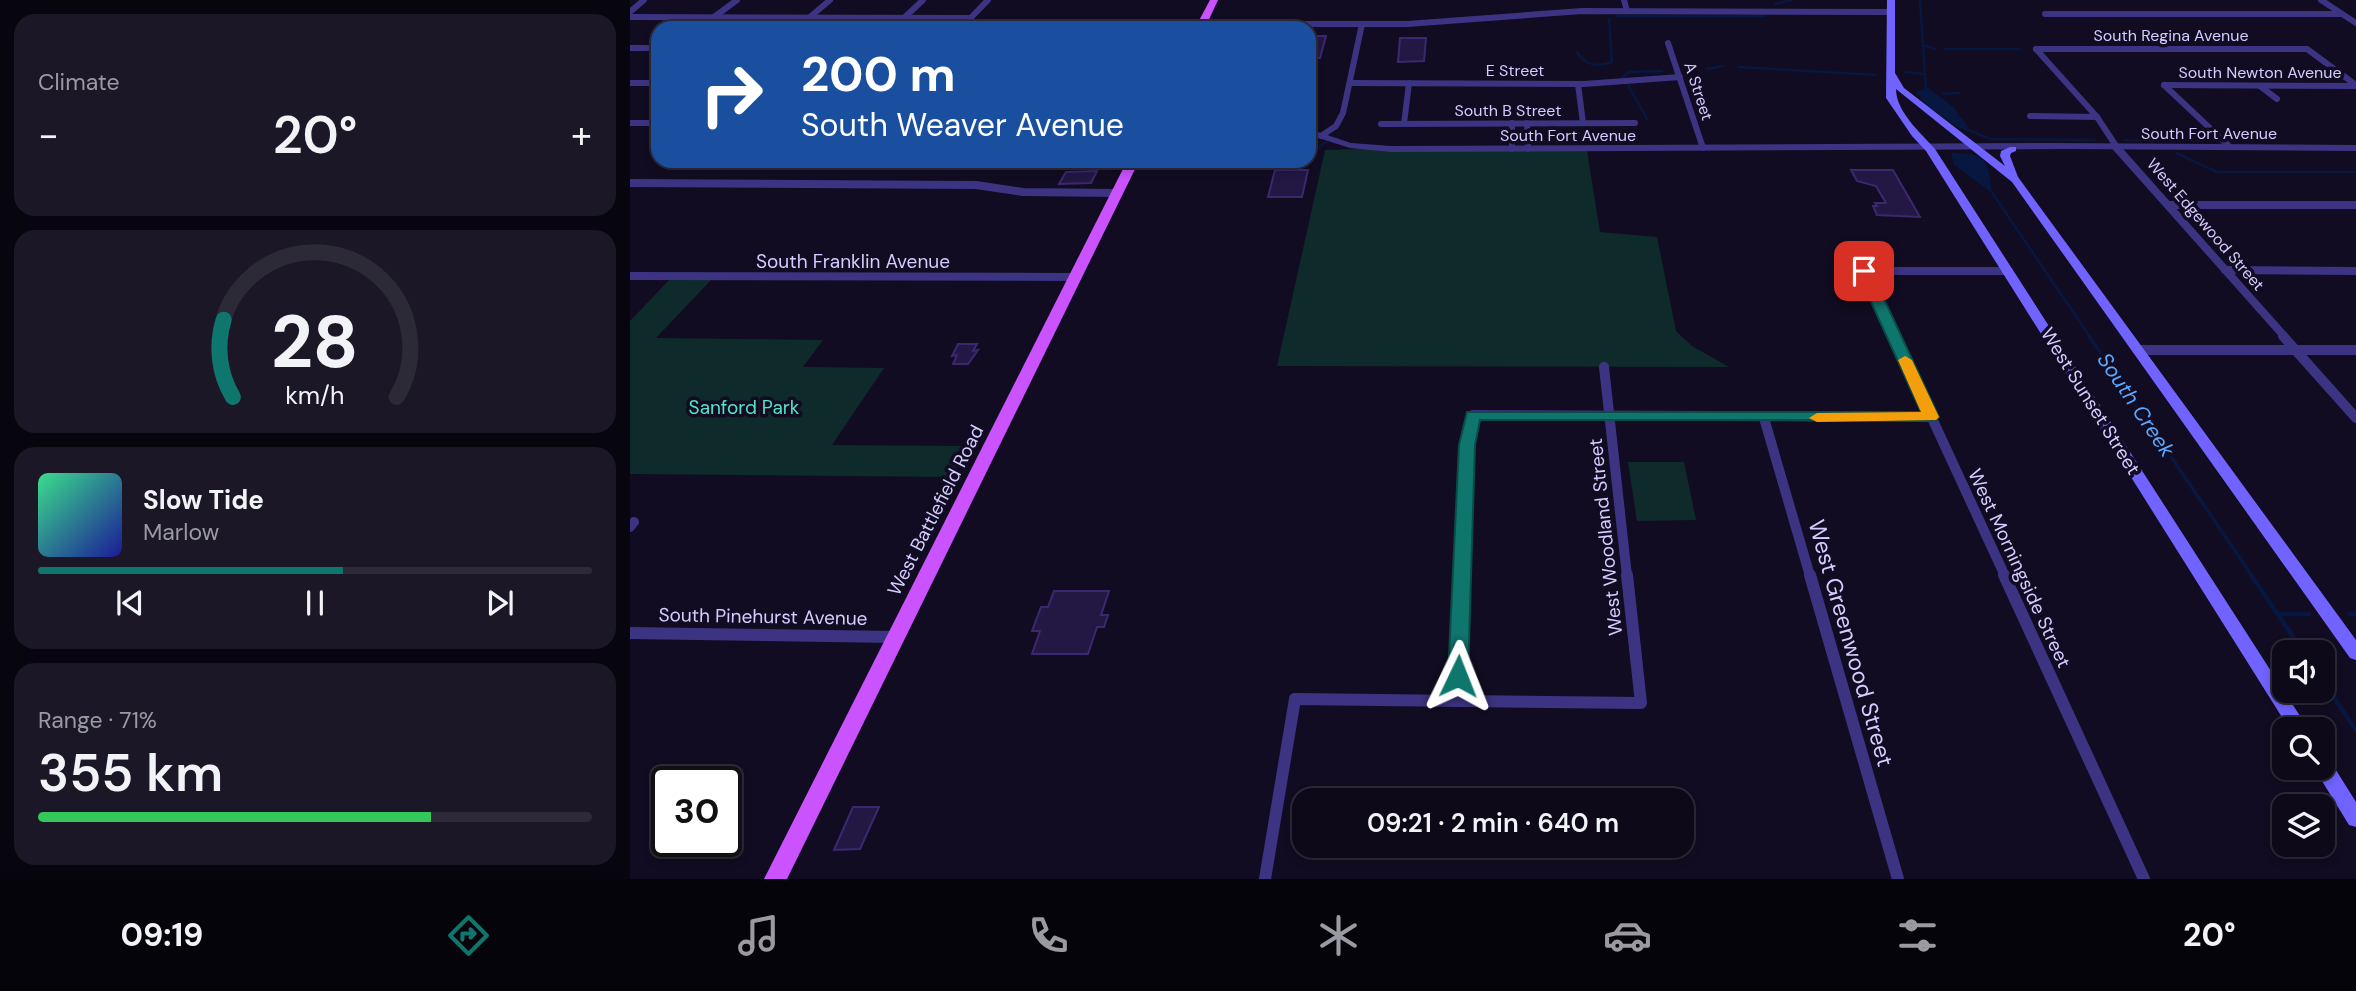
<!DOCTYPE html>
<html lang="en">
<head>
<meta charset="utf-8">
<style>
	:root { --surface:#0d0919; --page:#1b1726; --text:#f1f3f6; --muted:#9a9aa2; --line:#2d2a38; --accent:#0f766e }
	body { margin:0; font-family:"DM Sans",sans-serif; background:var(--page); color:var(--text); height:100vh; display:flex; flex-direction:column; font-size:26px; white-space:nowrap }
	* { box-sizing:border-box; margin:0 }
	p { font-size:23px; color:var(--muted) }
	.icon { flex:none; width:38px; height:38px; fill:none; stroke:currentColor; stroke-width:2; stroke-linecap:round; stroke-linejoin:round }
	.map { position:relative; flex:1; overflow:hidden }
	.panel { display:flex; flex-direction:column; gap:14px; padding:14px; background:#07050e; width:630px }
	.panel>* { flex:none }
	.banner { position:absolute; left:21px; top:21px; width:665px; height:147px; border-radius:21px; box-shadow:0 4px 10px #0003,0 0 0 2px var(--line); background:#1a4fa0; color:#fff; overflow:hidden }
	.buttons { position:absolute; left:1642px; top:640px; display:grid; gap:14px }
	.buttons a { display:grid; place-items:center; width:63px; height:63px; border-radius:14px; background:var(--surface); box-shadow:0 4px 10px #0003,0 0 0 2px var(--line); font-size:35px }
	.speed { position:absolute; left:21px; top:766px; display:flex; gap:14px; font-size:35px; font-weight:700; text-align:center }
	.speed>* { display:grid; place-content:center; width:91px; height:91px; border-radius:50%; background:var(--surface); box-shadow:0 4px 10px #0003,0 0 0 2px var(--line); line-height:1 }
	.speed .limit { border:4px solid #111; border-radius:10px; background:#fff; color:#111 }
	.pin { position:absolute; display:grid; place-items:center; width:60px; height:60px; color:#fff; margin:-30px; border-radius:14px; box-shadow:0 4px 10px #0006 }
	.me { position:absolute; width:77px; margin:-38px; rotate:2deg; stroke-linejoin:round; filter:drop-shadow(0 0 5px #0008) }
	.turn { display:flex; align-items:center; gap:24px; height:147px; padding:0 35px; font-size:32px }
	.turn .icon { width:91px; height:91px; stroke-width:2.5 }
	.turn b { display:block; font-size:49px; line-height:60px }
	.big { font-size:52px; font-weight:600; line-height:1.1 }
	.panel .card { flex:1; display:flex; flex-direction:column; justify-content:center; gap:10px; min-width:0; padding:0 24px; border-radius:21px; background:var(--page) }
	.panel .dial { align-items:center; gap:0 }
	.dial svg { height:182px; overflow:visible; fill:none; stroke:var(--line); stroke-width:7; stroke-linecap:round; text-anchor:middle }
	.dial text { fill:var(--text); stroke:none }
	.song { display:flex; align-items:center; gap:21px }
	.cover { width:84px; height:84px; border-radius:10px; background:linear-gradient(135deg,hsl(150 70% 55%),hsl(240 70% 35%)) }
	.played { height:7px; border-radius:4px; background:linear-gradient(90deg,var(--accent) 55%,var(--line) 55%) }
	.keys { display:flex; justify-content:space-around; direction:ltr }
	.heat { display:flex; justify-content:space-between; align-items:center; font-size:38px; direction:ltr }
	.charge { height:10px; border-radius:5px; background:linear-gradient(90deg,#34c759 71%,var(--line) 0) }
	.trip { position:absolute; left:662px; top:788px; width:402px; height:70px; border-radius:21px; background:var(--surface); box-shadow:0 4px 10px #0003,0 0 0 2px var(--line); font-weight:600; line-height:70px; text-align:center }
	.tabs { display:flex; height:112px; justify-content:space-around; align-items:center; background:#05040a; color:var(--muted) }
	.tabs .icon { width:49px; height:49px }
	.tabs .active { color:var(--accent) }
	.tabs b { font-size:32px; color:var(--text) }
	main { display:flex; flex:1; min-height:0 }
	.map>svg:first-child { display:block }
</style>
</head>
<body>
<main>
<section class="panel">
<div class="card"><p>Climate</p>
<div class="heat"><a>−</a><b class="big">20°</b><a>+</a></div>
</div>
<div class="card dial"><svg viewBox="0 0 100 80">
<path d="M14 69A42 42 0 1 1 86 69"/>
<path d="M14 69A42 42 0 0 1 10 35" stroke="#0f766e"/>
<text x="50" y="56" font-size="32" font-weight="700">28</text>
<text x="50" y="72" font-size="11">km/h</text>
</svg></div>
<div class="card">
<div class="song"><i class="cover"></i><div><b>Slow Tide</b><p>Marlow</p></div></div>
<div class="played"></div>
<div class="keys"><svg class="icon" aria-label="previous" viewBox="0 0 24 24"><path d="M18 5L8 12l10 7zM5 5v14"/></svg><svg class="icon" aria-label="pause" viewBox="0 0 24 24"><path d="M8 5v14M16 5v14"/></svg><svg class="icon" aria-label="next" viewBox="0 0 24 24"><path d="M6 5l10 7-10 7zM19 5v14"/></svg></div>
</div>
<div class="card"><p>Range · 71%</p><b class="big">355 km</b><div class="charge"></div></div>
</section>
<div class="map">
<svg width="1726" height="879" viewBox="0 0 1726 879">
	<rect width="100%" height="100%" fill="#110c21"/>
	<!-- green -->
	<g fill="#0f2a2b">
		<polygon points="729,149 957,151 970,232 1027,237 1046,331 1062,346 1099,367 647,366 695,150"/>
		<polygon points="40,279 82,279 26,338 193,340 173,367 254,368 202,445 338,446 322,477 0,474 0,321"/>
		<polygon points="998,462 1054,462 1066,520 1007,521"/>
	</g>
	<!-- water -->
	<g fill="#07173f">
		<polygon points="1295,85 1323,107 1339,128 1331,129 1297,106 1286,92 1293,90"/>
		<path d="M1321 153C1357 153 1357 158 1362 193L1324 165Z"/>
	</g>
	<g fill="none" stroke-linecap="round" stroke-linejoin="round">
		<!-- stream-far2 -->
		<g stroke="#07173f" stroke-width="2.5">
			<polyline points="1290,0 1296,89"/>
			<polyline points="1145,4 1162,0"/>
			<polyline points="987,16 1135,16"/>
			<polyline points="1293,45 1305,49"/>
			<polyline points="1315,49 1389,49"/>
			<path d="M947 52C956 66 967 67 982 62L979 19"/>
			<polyline points="1109,67 1246,75"/>
			<polyline points="1077,69 1093,66"/>
			<polyline points="1275,72 1294,74"/>
			<polyline points="993,77 999,72 1032,71"/>
			<polyline points="998,85 1017,119"/>
			<polyline points="1314,94 1329,93"/>
			<polyline points="1333,128 1361,139 1465,140"/>
			<polyline points="1494,140 1524,141"/>
			<polyline points="1546,153 1587,172 1726,172"/>
			<polyline points="679,154 696,142"/>
			<polyline points="677,166 678,161"/>
			<polyline points="1361,191 1460,337"/>
		</g>
		<!-- stream-far1 -->
		<polyline stroke="#07173f" stroke-width="3.5" points="1459,336 1622,576"/>
		<!-- stream -->
		<g stroke="#07173f" stroke-width="4.5">
			<polyline points="1621,575 1674,653"/>
			<polyline points="1648,614 1679,614"/>
			<polyline points="1719,614 1726,614"/>
			<polyline points="1692,680 1726,730"/>
		</g>
	</g>
	<!-- building -->
	<g fill="#231743" stroke="#3b2870" stroke-width="2">
		<polygon points="679,36 696,36 690,58 679,58"/>
		<polygon points="770,38 796,38 794,61 768,62"/>
		<polygon points="645,170 678,170 672,197 638,197"/>
		<polygon points="1221,170 1263,170 1290,217 1247,215 1243,206 1247,206 1245,203 1256,203 1246,186 1227,181"/>
		<polygon points="467,171 461,183 429,184 436,172"/>
		<polygon points="328,344 347,344 343,351 348,350 338,364 323,364 327,355 322,356"/>
		<polygon points="424,591 479,591 471,615 478,615 474,627 467,627 458,654 402,654 410,631 402,631 411,607 418,607"/>
		<polygon points="223,807 249,807 230,849 204,850"/>
	</g>
	<g fill="none" stroke-linecap="round" stroke-linejoin="round">
		<!-- minor-far3 -->
		<g stroke="#3c3482" stroke-width="6">
			<polyline points="994,0 997,11"/>
			<polyline points="1691,0 1726,23"/>
			<polyline points="0,12 14,0"/>
			<polyline points="1415,14 1711,14"/>
			<polyline points="0,17 341,18"/>
			<polyline points="84,17 107,0"/>
			<polyline points="180,17 200,0"/>
			<polyline points="275,17 293,0"/>
			<polyline points="572,24 777,24 952,11 1261,12"/>
			<polyline points="331,28 358,0"/>
			<polyline points="1038,43 1073,148"/>
			<polyline points="0,48 28,48"/>
			<polyline points="1406,49 1467,117 1488,149"/>
			<polyline points="1406,49 1677,49 1726,85"/>
			<polyline points="0,83 28,83"/>
			<polyline points="720,83 954,84 1050,77"/>
			<polyline points="948,84 953,123"/>
			<polyline points="1534,85 1726,86"/>
			<polyline points="1534,85 1600,147"/>
			<polyline points="1630,86 1647,99"/>
			<polyline points="1400,116 1467,117"/>
			<polyline points="0,123 28,123"/>
			<polyline points="882,123 882,149"/>
			<polyline points="897,123 898,149"/>
			<polyline points="751,124 1005,123"/>
			<polyline points="774,124 779,83"/>
			<polyline points="691,136 706,126 713,113 732,24"/>
		</g>
		<!-- minor-far2 -->
		<g stroke="#3c3482" stroke-width="8">
			<polyline points="1486,147 1655,337"/>
			<polyline points="0,183 346,185 393,192 487,193"/>
			<polyline points="1538,205 1726,205"/>
			<polyline points="1595,270 1726,271"/>
			<polyline points="0,276 445,277"/>
			<polyline points="1265,337 1234,271 1379,271"/>
		</g>
		<!-- minor-far1 -->
		<g stroke="#3c3482" stroke-width="10">
			<polyline points="1264,336 1375,576"/>
			<polyline points="1653,336 1726,418"/>
			<polyline points="1508,350 1726,350"/>
			<polyline points="974,367 997,576"/>
			<polyline points="1134,418 1180,576"/>
			<polyline points="0,527 4,522"/>
			<polyline points="832,576 837,445 843,415 1301,417"/>
		</g>
		<!-- minor -->
		<g stroke="#3c3482" stroke-width="12">
			<polyline points="1180,575 1268,879"/>
			<polyline points="1374,575 1514,879"/>
			<polyline points="0,633 265,637"/>
			<polyline points="827,701 832,575"/>
			<polyline points="635,879 665,699 1011,703 997,575"/>
		</g>
		<!-- tertiary -->
		<polygon fill="#3c3482" fill-rule="evenodd" points="679,129 721,143 761,146 1425,143 1726,145 1726,151 1435,149 761,152 720,148 679,135"/>
		<!-- secondary -->
		<g fill="#7063ff" fill-rule="evenodd">
			<path d="M1257 0H1265V73L1274 88 1375 166 1370 156 1371 151 1380 147H1386V151L1381 153 1380 156 1388 177 1726 640V660L1720 658 1382 182 1266 89C1266 112 1291 133 1305 149L1679 730H1660L1296 151 1282 136 1256 98Z"/>
			<polygon points="1692,757 1699,759 1726,802 1726,827 1719,825 1684,768 1692,768"/>
		</g>
		<!-- primary -->
		<g fill="#ca53ff" fill-rule="evenodd">
			<polygon points="580,0 588,0 575,28 565,28"/>
			<polygon points="497,161 509,161 157,879 134,879"/>
		</g>
	</g>
	<!-- route -->
	<polygon fill="#0f766e" stroke="#0a4d48" stroke-width="2" points="1234,267 1241,271 1309,417 1306,420 850,420 845,445 838,676 835,681 828,683 821,681 818,676 829,445 837,412 1291,412 1227,271"/>
	<!-- slow -->
	<polygon fill="#f59e0b" points="1275,356 1282,360 1309,417 1306,420 1187,422 1179,418 1187,413 1291,412 1268,360"/>
	<g text-anchor="middle" stroke-width="7" stroke-linejoin="round" paint-order="stroke">
		<!-- far-street labels -->
		<g font-size="16" fill="#d5ccff" stroke="#110c21">
			<text x="1541" y="41">South Regina Avenue</text>
			<text x="885" y="76">E Street</text>
			<text x="1630" y="78">South Newton Avenue</text>
			<text transform="translate(1069 91) rotate(72)" y="6">A Street</text>
			<text x="878" y="116">South B Street</text>
			<text x="1579" y="139">South Fort Avenue</text>
			<text x="938" y="141">South Fort Avenue</text>
			<text transform="translate(1576 224) rotate(49)" y="6">West Edgewood Street</text>
		</g>
		<!-- street labels -->
		<g font-size="19" fill="#d5ccff" stroke="#110c21">
			<text x="223" y="268">South Franklin Avenue</text>
			<text transform="translate(1461 401) rotate(58)" y="7">West Sunset Street</text>
			<text transform="translate(305 510) rotate(-63)" y="7">West Battlefield Road</text>
			<text transform="translate(975 537) rotate(-96)" y="7">West Woodland Street</text>
			<text transform="translate(1390 568) rotate(65)" y="7">West Morningside Street</text>
			<text transform="translate(133 616) rotate(1)" y="7">South Pinehurst Avenue</text>
		</g>
		<!-- park labels -->
		<g font-size="19" fill="#52e5c9" stroke="#110c21">
			<text x="114" y="414">Sanford Park</text>
		</g>
		<!-- water labels -->
		<g font-size="21" font-style="italic" fill="#5aa8ff" stroke="#110c21">
			<text transform="translate(1506 405) rotate(56)" y="7">South Creek</text>
		</g>
		<!-- near-street labels -->
		<g font-size="23" fill="#d5ccff" stroke="#110c21">
			<text transform="translate(1221 643) rotate(74)" y="8">West Greenwood Street</text>
		</g>
	</g>
</svg>
<div class="buttons">
<a><svg class="icon" aria-label="sound" viewBox="0 0 24 24"><path d="M4 9h4l5-4v14l-5-4H4zM17 9q2 3 0 6"/></svg></a>
<a><svg class="icon" aria-label="search" viewBox="0 0 24 24"><circle cx="10" cy="10" r="6"/><path d="M15 15l6 6"/></svg></a>
<a><svg class="icon" aria-label="layers" viewBox="0 0 24 24"><path d="M12 4l9 5-9 5-9-5zM3 14l9 5 9-5"/></svg></a>
</div>
<div class="speed"><div class="limit">30</div></div>
<div class="pin" style="left:1234px;top:271px;background:#d93025"><svg class="icon" aria-label="arrive" viewBox="0 0 24 24"><path d="M6 21V4h12l-3 4 3 4H6"/></svg></div>
<svg class="me" style="left:828px;top:676px" viewBox="-20 -20 40 40"><path d="M0-17L14 15 0 8-14 15z" fill="#0f766e" stroke="#fff" stroke-width="4"/></svg>
<div class="trip">09:21 · 2 min · 640 m</div>
<div class="banner">
<div class="turn"><svg class="icon" aria-label="right" viewBox="0 0 24 24"><path d="M7 20v-9h11M14 6l5 5-5 5"/></svg><div><b>200 m</b>South Weaver Avenue</div></div>
</div>
</div>
</main>
<nav class="tabs">
<b>09:19</b>
<svg class="icon active" aria-label="directions" viewBox="0 0 24 24"><path d="M12 3l9 9-9 9-9-9zM9 14v-3h6M13 9l2 2-2 2"/></svg>
<svg class="icon" aria-label="music" viewBox="0 0 24 24"><path d="M9 18V5l10-2v13"/><circle cx="6" cy="18" r="3"/><circle cx="16" cy="16" r="3"/></svg>
<svg class="icon" aria-label="phone" viewBox="0 0 24 24"><path d="M5 4h4l2 5-3 2q2 4 5 5l2-3 5 2v4C11 20 4 13 5 4z"/></svg>
<svg class="icon" aria-label="climate" viewBox="0 0 24 24"><path d="M12 3v18M4 7l16 10M4 17L20 7"/></svg>
<svg class="icon" aria-label="car" viewBox="0 0 24 24"><path d="M5 17H2v-5l4-1 3-4h7l3 4 3 1v5h-3M9 17h6M6 11h13"/><circle cx="7" cy="17" r="2"/><circle cx="17" cy="17" r="2"/></svg>
<svg class="icon" aria-label="filters" viewBox="0 0 24 24"><path d="M4 7h16M4 17h16"/><circle cx="9" cy="7" r="2"/><circle cx="15" cy="17" r="2"/></svg>
<b>20°</b>
</nav>
</body>
</html>
